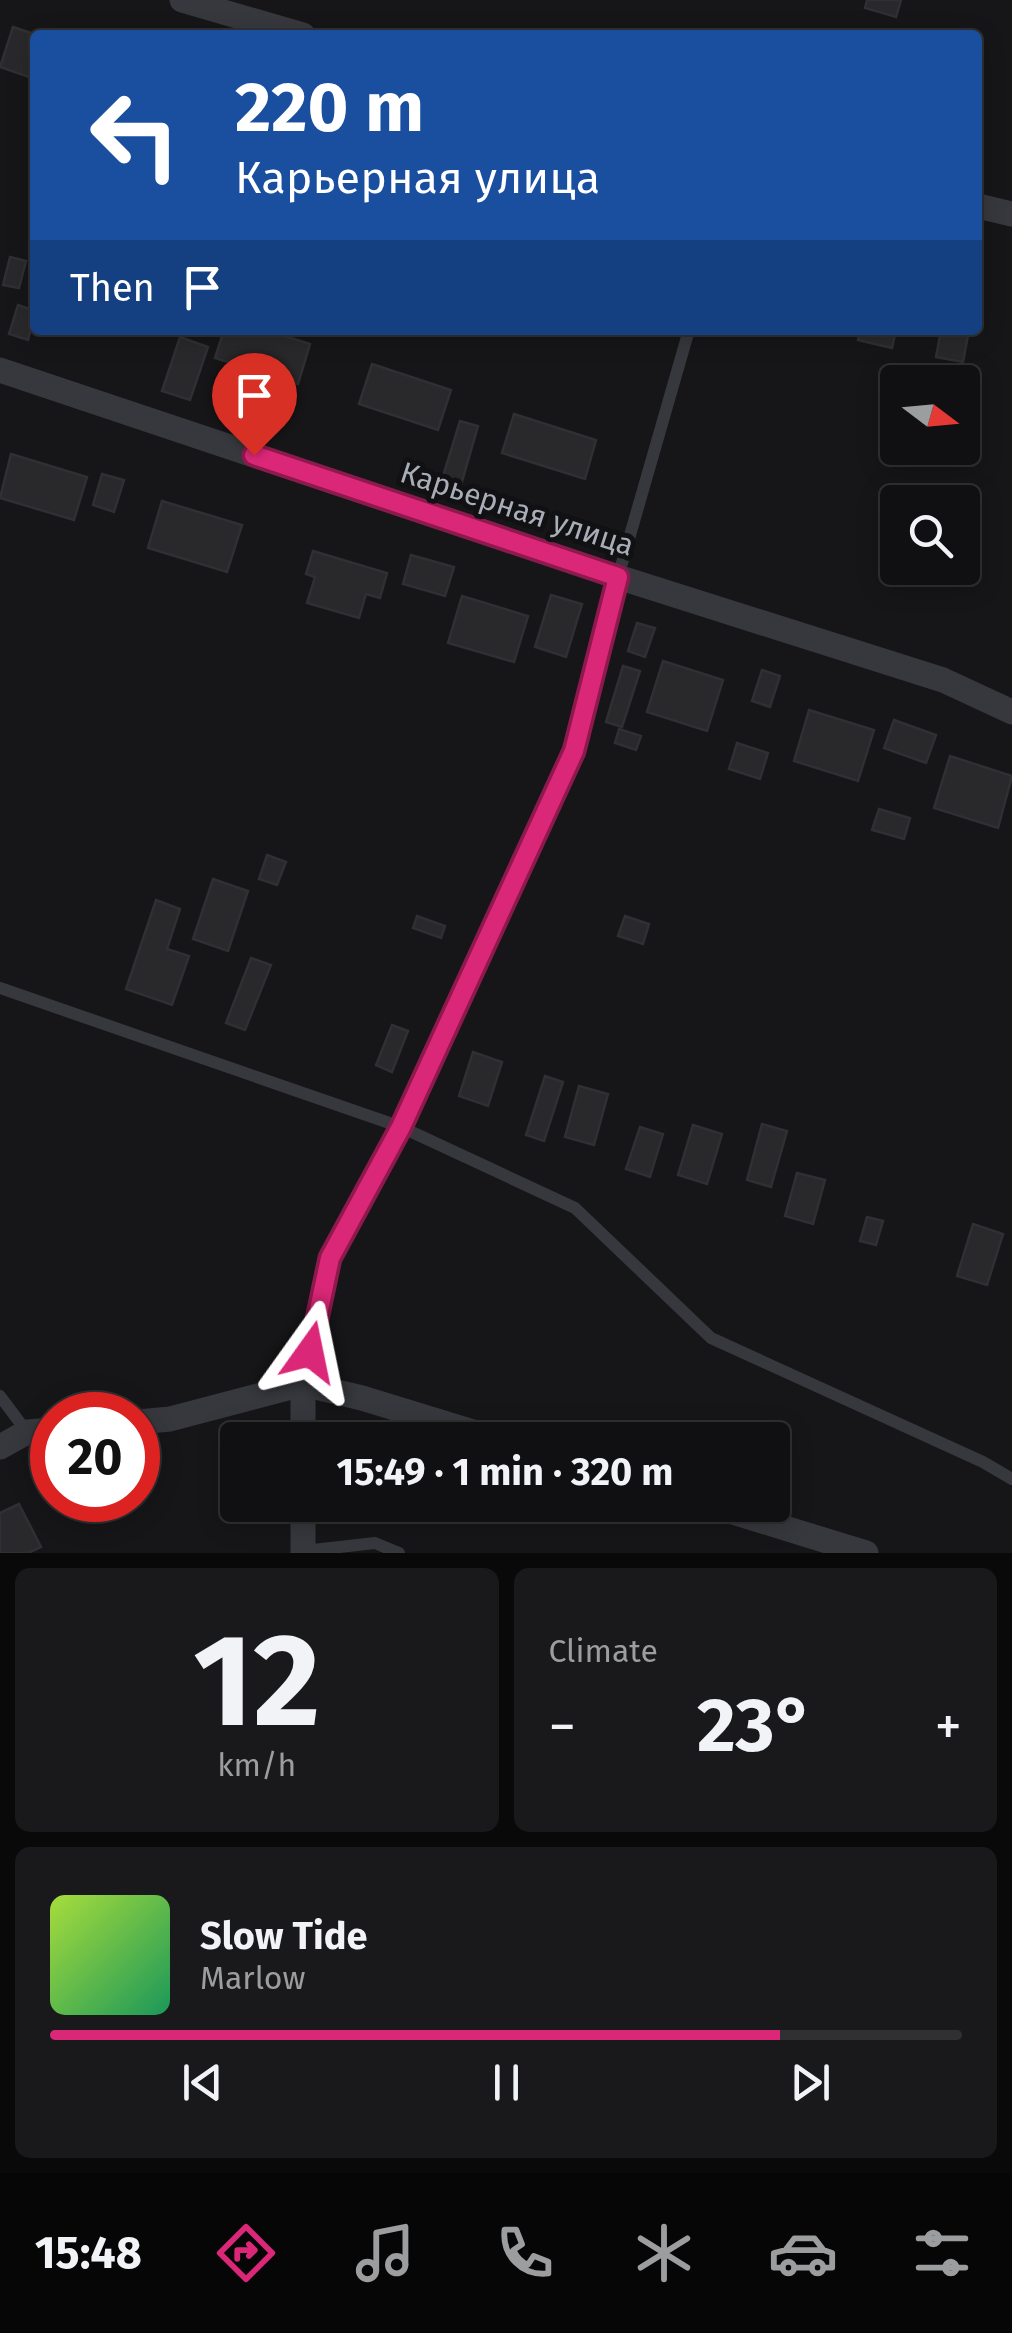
<!DOCTYPE html>
<html lang="en">
<head>
<meta charset="utf-8">
<style>
	:root { --surface:#101012; --page:#19191b; --text:#f1f3f6; --muted:#9c9d9f; --line:#303032; --accent:#db2777 }
	body { margin:0; font-family:"Fira Sans",sans-serif; background:var(--page); color:var(--text); height:100vh; display:flex; flex-direction:column; font-size:38px; white-space:nowrap }
	* { box-sizing:border-box; margin:0 }
	p { font-size:32px; color:var(--muted) }
	.icon { flex:none; width:55px; height:55px; fill:none; stroke:currentColor; stroke-width:2; stroke-linecap:round; stroke-linejoin:round }
	.map { position:relative; height:1553px; overflow:hidden }
	.side { display:flex; flex-direction:column; gap:15px; padding:15px; background:#09090a; flex:1 }
	.side>* { flex:none }
	.guide { position:absolute; left:30px; top:30px; width:952px; height:305px; border-radius:10px; box-shadow:0 5px 25px #0003,0 0 0 2px var(--line); background:#1a4fa0; color:#fff; overflow:hidden }
	.needle { width:65px; rotate:106deg }
	.buttons { position:absolute; left:880px; top:365px; display:grid; gap:20px }
	.buttons a { display:grid; place-items:center; width:100px; height:100px; border-radius:10px; background:var(--surface); box-shadow:0 5px 25px #0003,0 0 0 2px var(--line); font-size:50px }
	.speed { position:absolute; left:30px; top:1392px; display:flex; gap:20px; font-size:50px; font-weight:700; text-align:center }
	.speed>* { display:grid; place-content:center; width:130px; height:130px; border-radius:50%; background:var(--surface); box-shadow:0 5px 25px #0003,0 0 0 2px var(--line); line-height:1 }
	.speed .limit { border:15px solid #d22; background:#fff; color:#111 }
	.pin { position:absolute; display:grid; place-items:center; width:85px; height:85px; color:#fff; margin:-102px -42px; border-radius:50% 50% 50% 0; rotate:-45deg; box-shadow:0 0 10px #0007 }
	.pin .icon { rotate:45deg }
	.me { position:absolute; width:110px; margin:-55px; rotate:12deg; stroke-linejoin:round; filter:drop-shadow(0 0 8px #0008) }
	.turn { display:flex; align-items:center; gap:35px; height:210px; padding:0 40px; font-size:45px }
	.turn .icon { width:130px; height:130px; stroke-width:2.5 }
	.turn b { display:block; font-size:70px; line-height:85px }
	.then { display:flex; align-items:center; height:95px; padding:0 40px; background:#0003; gap:20px; font-size:38px }
	.big { font-size:75px; font-weight:700; line-height:1.1 }
	.side .tile { flex:1; display:flex; flex-direction:column; justify-content:center; gap:15px; min-width:0; padding:0 35px; border-radius:15px; background:var(--page) }
	.side .dial { align-items:center; gap:0 }
	.dial b { font-size:130px; line-height:1 }
	.song { display:flex; align-items:center; gap:30px }
	.cover { width:120px; height:120px; border-radius:15px; background:linear-gradient(135deg,hsl(80 70% 55%),hsl(150 70% 35%)) }
	.played { height:10px; border-radius:5px; background:linear-gradient(90deg,var(--accent) 80%,var(--line) 80%) }
	.keys { display:flex; justify-content:space-around; direction:ltr }
	.heat { display:flex; justify-content:space-between; align-items:center; font-size:55px; direction:ltr }
	.side .tiles { flex:1; display:grid; gap:15px; grid-template-columns:1fr 1fr }
	.tile:last-child { grid-column:span 2 }
	.trip { position:absolute; left:220px; top:1422px; width:570px; height:100px; border-radius:10px; background:var(--surface); box-shadow:0 5px 25px #0003,0 0 0 2px var(--line); font-weight:700; line-height:100px; text-align:center }
	.tab-bar { display:flex; height:160px; justify-content:space-around; align-items:center; background:#060607; color:var(--muted) }
	.tab-bar .icon { width:70px; height:70px }
	.tab-bar .on { color:var(--accent) }
	.tab-bar b { font-size:45px; color:var(--text) }
	.map>svg:first-child { display:block }
</style>
</head>
<body>
<div class="map">
<svg width="1012" height="1553" viewBox="0 0 1012 1553">
	<rect width="100%" height="100%" fill="#161618"/>
	<!-- building -->
	<g fill="#29292c" stroke="#303034" stroke-width="2.5">
		<polygon points="867,0 901,0 896,17 865,8"/>
		<polygon points="13,27 37,35 35,79 0,67"/>
		<polygon points="10,257 26,261 19,288 3,285"/>
		<polygon points="18,305 35,311 28,340 9,334"/>
		<polygon points="224,330 266,330 310,344 298,384 215,358"/>
		<polygon points="860,330 896,330 892,348 858,340"/>
		<polygon points="941,330 969,330 963,362 936,357"/>
		<polygon points="180,337 208,347 190,400 162,391"/>
		<polygon points="372,364 451,390 438,430 359,404"/>
		<polygon points="514,414 596,440 585,479 502,453"/>
		<polygon points="460,421 478,426 459,492 440,486"/>
		<polygon points="11,454 87,477 74,520 0,498"/>
		<polygon points="102,474 124,480 114,512 93,505"/>
		<polygon points="162,501 242,525 227,572 148,548"/>
		<polygon points="313,551 387,573 380,598 366,594 359,618 307,603 315,577 306,574"/>
		<polygon points="411,555 454,567 445,596 403,584"/>
		<polygon points="551,595 582,604 566,657 535,647"/>
		<polygon points="462,596 528,616 514,662 448,643"/>
		<polygon points="637,623 655,628 645,657 628,651"/>
		<polygon points="663,661 723,680 707,731 647,712"/>
		<polygon points="623,666 640,671 622,727 606,722"/>
		<polygon points="762,670 780,676 770,707 752,701"/>
		<polygon points="809,710 874,730 858,781 794,761"/>
		<polygon points="894,720 936,735 926,763 884,748"/>
		<polygon points="619,729 641,736 636,750 615,743"/>
		<polygon points="737,743 768,753 760,779 729,769"/>
		<polygon points="950,756 1012,776 998,828 934,808"/>
		<polygon points="879,809 910,818 904,839 872,830"/>
		<polygon points="267,855 286,862 277,885 259,879"/>
		<polygon points="213,879 248,891 228,951 193,939"/>
		<polygon points="156,900 180,909 167,949 189,956 172,1005 126,989"/>
		<polygon points="417,916 445,926 441,938 413,928"/>
		<polygon points="625,916 649,924 643,944 618,936"/>
		<polygon points="251,958 271,965 245,1030 226,1023"/>
		<polygon points="392,1025 408,1031 392,1072 376,1065"/>
		<polygon points="473,1052 502,1062 488,1106 459,1096"/>
		<polygon points="545,1076 563,1082 544,1141 526,1135"/>
		<polygon points="579,1086 608,1094 594,1145 565,1137"/>
		<polygon points="762,1124 787,1131 771,1187 747,1180"/>
		<polygon points="693,1125 722,1134 707,1184 678,1175"/>
		<polygon points="640,1127 663,1134 650,1177 626,1169"/>
		<polygon points="797,1173 825,1180 813,1224 785,1216"/>
		<polygon points="867,1217 883,1221 876,1245 860,1241"/>
		<polygon points="973,1224 1003,1234 987,1285 957,1276"/>
		<polygon points="19,1504 41,1547 28,1553 0,1553 0,1513"/>
	</g>
	<g fill="none" stroke-linecap="round" stroke-linejoin="round">
		<!-- lane -->
		<g stroke="#37383d" stroke-width="12">
			<polyline points="0,988 401,1127 575,1208 711,1338 983,1462 1012,1479"/>
			<polyline points="303,1384 330,1258 401,1127 574,751 618,577 689,330"/>
			<polyline points="0,1396 27,1432"/>
			<polyline points="304,1551 375,1543 399,1553"/>
		</g>
		<!-- street -->
		<g stroke="#37383d" stroke-width="25">
			<polyline points="182,0 303,35"/>
			<polyline points="978,206 1012,214"/>
			<polyline points="0,370 618,577 943,680 1012,712"/>
			<polyline points="303,1384 303,1440"/>
			<polyline points="138,1422 170,1419 303,1384 362,1398 499,1440"/>
			<polyline points="0,1447 27,1432 52,1430"/>
			<polyline points="710,1505 866,1553"/>
			<polyline points="303,1553 303,1505"/>
		</g>
	</g>
	<g fill="none" stroke-linecap="round" stroke-linejoin="round">
		<defs>
			<polyline id="route" points="254,455 618,577 574,751 401,1127 330,1258 310,1352"/>
		</defs>
		<!-- route casing -->
		<use href="#route" stroke="#8e194d" stroke-width="25"/>
		<!-- route -->
		<use href="#route" stroke="#db2777" stroke-width="18"/>
	</g>
	<g text-anchor="middle" stroke-width="10" stroke-linejoin="round" paint-order="stroke">
		<!-- street labels -->
		<g font-size="30" fill="#a8adb8" stroke="#111113">
			<text transform="translate(517 509) rotate(18)" y="10">Карьерная улица</text>
		</g>
	</g>
</svg>
<div class="buttons">
<a><svg class="needle" viewBox="-14 -14 28 28"><path d="M0-13l5 13h-10z" fill="#e53935"/><path d="M0 13l5-13h-10z" fill="#9c9d9f"/></svg></a>
<a><svg class="icon" aria-label="search" viewBox="0 0 24 24"><circle cx="10" cy="10" r="6"/><path d="M15 15l6 6"/></svg></a>
</div>
<div class="speed"><div class="limit">20</div></div>
<div class="pin" style="left:254px;top:455px;background:#d93025"><svg class="icon" aria-label="arrive" viewBox="0 0 24 24"><path d="M6 21V4h12l-3 4 3 4H6"/></svg></div>
<svg class="me" style="left:310px;top:1352px" viewBox="-20 -20 40 40"><path d="M0-17L14 15 0 8-14 15z" fill="#db2777" stroke="#fff" stroke-width="4"/></svg>
<div class="trip">15:49 · 1 min · 320 m</div>
<div class="guide">
<div class="turn"><svg class="icon" aria-label="left" viewBox="0 0 24 24"><path d="M17 20v-9H6M10 6l-5 5 5 5"/></svg><div><b>220 m</b>Карьерная улица</div></div>
<div class="then">Then<svg class="icon" aria-label="arrive" viewBox="0 0 24 24"><path d="M6 21V4h12l-3 4 3 4H6"/></svg></div>
</div>
</div>
<section class="side">
<div class="tiles">
<div class="tile dial"><b>12</b><p>km/h</p></div>
<div class="tile"><p>Climate</p>
<div class="heat"><a>−</a><b class="big">23°</b><a>+</a></div>
</div>
<div class="tile">
<div class="song"><i class="cover"></i><div><b>Slow Tide</b><p>Marlow</p></div></div>
<div class="played"></div>
<div class="keys"><svg class="icon" aria-label="previous" viewBox="0 0 24 24"><path d="M18 5L8 12l10 7zM5 5v14"/></svg><svg class="icon" aria-label="pause" viewBox="0 0 24 24"><path d="M8 5v14M16 5v14"/></svg><svg class="icon" aria-label="next" viewBox="0 0 24 24"><path d="M6 5l10 7-10 7zM19 5v14"/></svg></div>
</div>
</div>
</section>
<nav class="tab-bar">
<b>15:48</b>
<svg class="icon on" aria-label="directions" viewBox="0 0 24 24"><path d="M12 3l9 9-9 9-9-9zM9 14v-3h6M13 9l2 2-2 2"/></svg>
<svg class="icon" aria-label="music" viewBox="0 0 24 24"><path d="M9 18V5l10-2v13"/><circle cx="6" cy="18" r="3"/><circle cx="16" cy="16" r="3"/></svg>
<svg class="icon" aria-label="phone" viewBox="0 0 24 24"><path d="M5 4h4l2 5-3 2q2 4 5 5l2-3 5 2v4C11 20 4 13 5 4z"/></svg>
<svg class="icon" aria-label="climate" viewBox="0 0 24 24"><path d="M12 3v18M4 7l16 10M4 17L20 7"/></svg>
<svg class="icon" aria-label="car" viewBox="0 0 24 24"><path d="M5 17H2v-5l4-1 3-4h7l3 4 3 1v5h-3M9 17h6M6 11h13"/><circle cx="7" cy="17" r="2"/><circle cx="17" cy="17" r="2"/></svg>
<svg class="icon" aria-label="filters" viewBox="0 0 24 24"><path d="M4 7h16M4 17h16"/><circle cx="9" cy="7" r="2"/><circle cx="15" cy="17" r="2"/></svg>
</nav>
</body>
</html>
